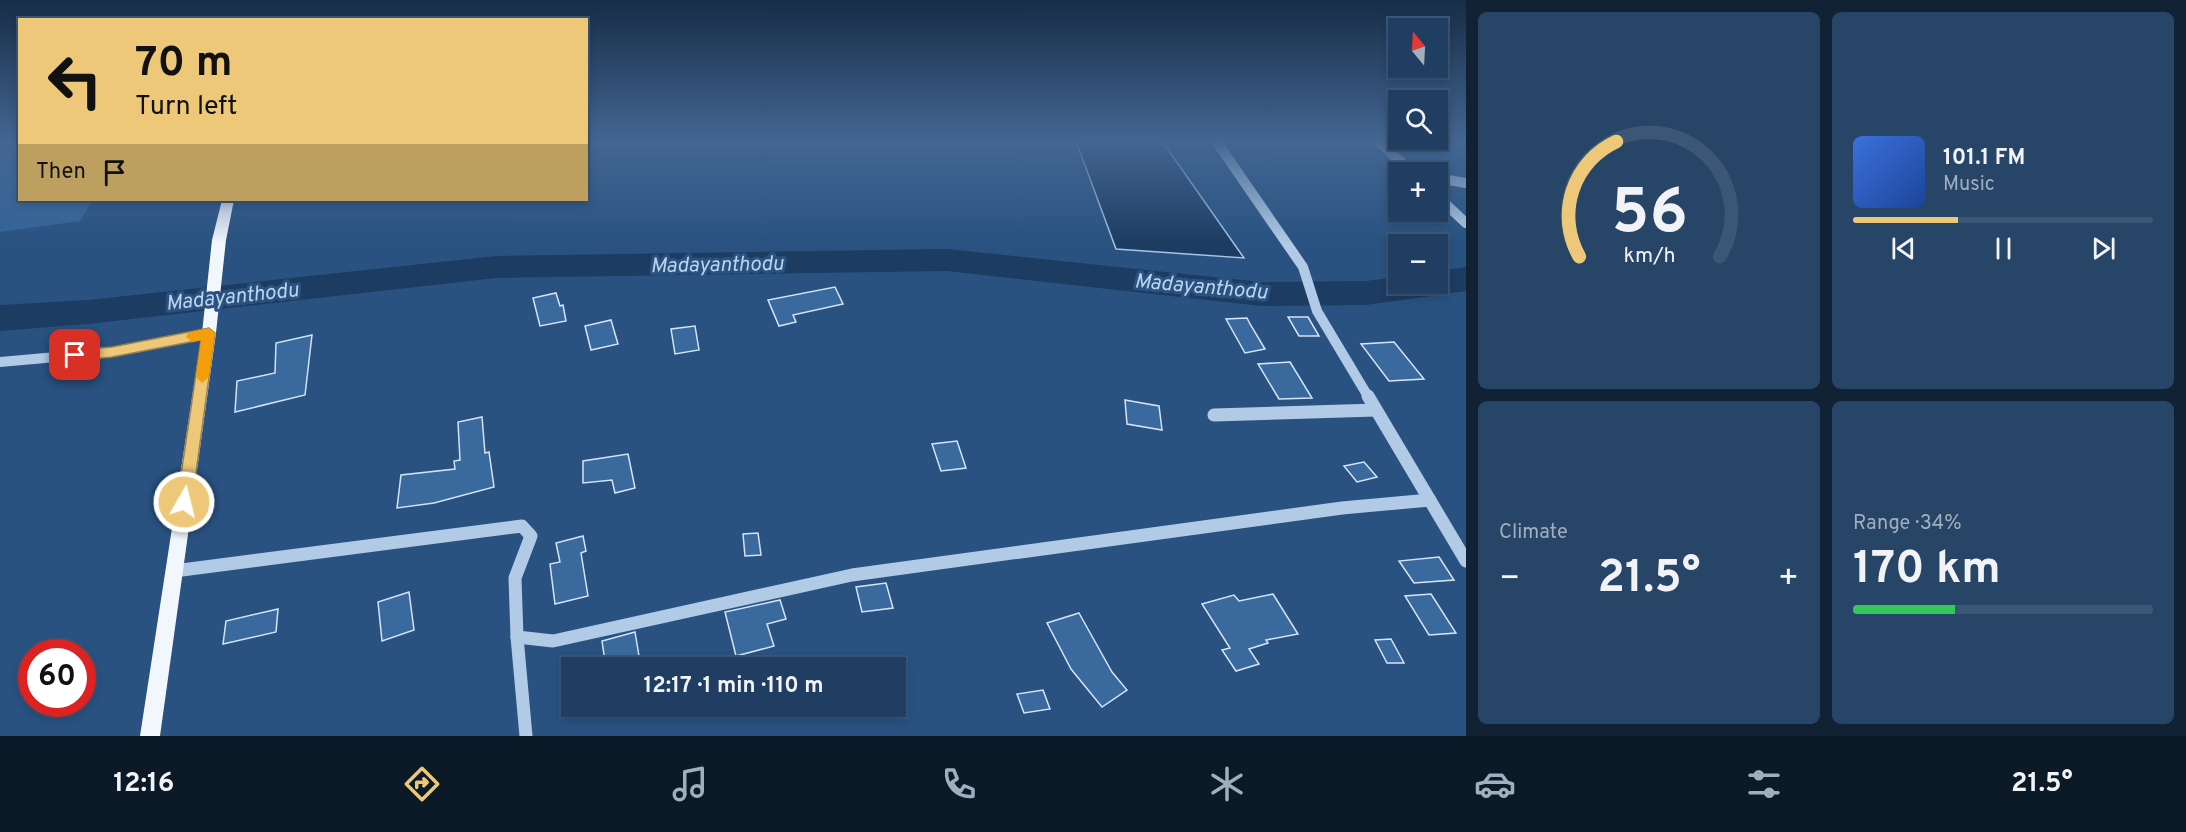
<!DOCTYPE html>
<html lang="en">
<head>
<meta charset="utf-8">
<style>
	:root { --surface:#1f3e61; --page:#274567; --text:#f1f3f6; --muted:#a1aebd; --line:#3c5776; --accent:#edc878 }
	body { margin:0; font-family:Overpass,sans-serif; background:var(--page); color:var(--text); height:100vh; display:flex; flex-direction:column; font-size:22px; white-space:nowrap }
	* { box-sizing:border-box; margin:0 }
	p { font-size:20px; color:var(--muted) }
	.icon { flex:none; width:33px; height:33px; fill:none; stroke:currentColor; stroke-width:2; stroke-linecap:round; stroke-linejoin:round }
	.map { position:relative; flex:1; overflow:hidden }
	.drawer { display:flex; flex-direction:column; gap:12px; padding:12px; background:#112235; width:720px }
	.drawer>* { flex:none }
	.hud { position:absolute; left:18px; top:18px; width:570px; height:183px; border-radius:0px; box-shadow:0 3px 9px #0003,0 0 0 2px var(--line); background:#edc878; color:#111; overflow:hidden }
	.needle { width:39px; rotate:342deg }
	.buttons { position:absolute; left:1388px; top:18px; display:grid; gap:12px }
	.buttons a { display:grid; place-items:center; width:60px; height:60px; border-radius:0px; background:var(--surface); box-shadow:0 3px 9px #0003,0 0 0 2px var(--line); font-size:30px }
	.speed { position:absolute; left:18px; top:639px; display:flex; gap:12px; font-size:30px; font-weight:700; text-align:center }
	.speed>* { display:grid; place-content:center; width:78px; height:78px; border-radius:50%; background:var(--surface); box-shadow:0 3px 9px #0003,0 0 0 2px var(--line); line-height:1 }
	.speed .limit { border:9px solid #d22; background:#fff; color:#111 }
	.pin { position:absolute; display:grid; place-items:center; width:51px; height:51px; color:#fff; margin:-26px; border-radius:12px; box-shadow:0 3px 9px #0006 }
	.me { position:absolute; width:66px; margin:-33px; rotate:8deg; stroke-linejoin:round; filter:drop-shadow(0 0 4px #0008) }
	.turn { display:flex; align-items:center; gap:21px; height:126px; padding:0 18px; font-size:27px }
	.turn .icon { width:78px; height:78px; stroke-width:2.5 }
	.turn b { display:block; font-size:42px; line-height:51px }
	.then { display:flex; align-items:center; height:57px; padding:0 18px; background:#0003; gap:12px; font-size:22px }
	.big { font-size:45px; font-weight:700; line-height:1.1 }
	.drawer .tile { flex:1; display:flex; flex-direction:column; justify-content:center; gap:9px; min-width:0; padding:0 21px; border-radius:9px; background:var(--page) }
	.drawer .dial { align-items:center; gap:0 }
	.dial svg { height:156px; overflow:visible; fill:none; stroke:var(--line); stroke-width:7; stroke-linecap:round; text-anchor:middle }
	.dial text { fill:var(--text); stroke:none }
	.song { display:flex; align-items:center; gap:18px }
	.cover { width:72px; height:72px; border-radius:9px; background:linear-gradient(135deg,hsl(220 70% 55%),hsl(220 70% 35%)) }
	.played { height:6px; border-radius:3px; background:linear-gradient(90deg,var(--accent) 35%,var(--line) 35%) }
	.keys { display:flex; justify-content:space-around; direction:ltr }
	.heat { display:flex; justify-content:space-between; align-items:center; font-size:33px; direction:ltr }
	.charge { height:9px; border-radius:4px; background:linear-gradient(90deg,#34c759 34%,var(--line) 0) }
	.drawer .tiles { flex:1; display:grid; gap:12px; grid-template-columns:repeat(2,1fr) }
	.trip { position:absolute; left:561px; top:657px; width:345px; height:60px; border-radius:0px; background:var(--surface); box-shadow:0 3px 9px #0003,0 0 0 2px var(--line); font-weight:700; line-height:60px; text-align:center }
	.tabs { display:flex; height:96px; justify-content:space-around; align-items:center; background:#0c1927; color:var(--muted) }
	.tabs .icon { width:42px; height:42px }
	.tabs .current { color:var(--accent) }
	.tabs b { font-size:27px; color:var(--text) }
	main { display:flex; flex:1; min-height:0 }
	.map>svg:first-child { display:block }
</style>
</head>
<body>
<main>
<div class="map">
<svg width="1466" height="736" viewBox="0 0 1466 736">
	<rect width="100%" height="100%" fill="#295281"/>
	<!-- green -->
	<polygon fill="#346498" points="0,141 19,141 20,200 93,200 80,221 0,232"/>
	<!-- water -->
	<polygon fill="#1d3c62" stroke="#a6c5e6" stroke-width="1.5" points="1076,141 1162,141 1244,258 1116,249"/>
	<g fill="none" stroke-linecap="round" stroke-linejoin="round">
		<!-- river -->
		<polygon fill="#1d3c62" fill-rule="evenodd" points="947,249 1261,282 1366,281 1398,277 1398,284 1437,284 1437,271 1466,267 1466,291 1366,305 1261,306 947,271 496,278 88,324 0,331 0,305 88,300 496,256"/>
	</g>
	<!-- building -->
	<g fill="#39699d" stroke="#d4e4f5" stroke-width="1.5">
		<polygon points="835,287 843,304 793,315 796,322 779,326 768,300"/>
		<polygon points="556,293 560,306 563,305 566,321 540,326 533,298"/>
		<polygon points="1288,317 1308,317 1319,336 1299,336"/>
		<polygon points="1247,318 1250,324 1265,349 1245,353 1226,319"/>
		<polygon points="611,320 618,344 591,350 585,326"/>
		<polygon points="695,326 699,350 675,354 671,329"/>
		<polygon points="312,335 305,395 235,412 237,381 275,373 276,343"/>
		<polygon points="1394,342 1424,379 1389,381 1361,344"/>
		<polygon points="1290,362 1312,398 1279,399 1258,364"/>
		<polygon points="1125,400 1159,406 1162,430 1127,424"/>
		<polygon points="482,417 485,453 489,452 494,487 434,503 397,508 401,475 455,469 454,461 460,460 458,422"/>
		<polygon points="957,441 966,468 941,471 932,444"/>
		<polygon points="628,454 635,488 615,493 612,480 583,483 583,461"/>
		<polygon points="1364,462 1377,477 1357,482 1344,466"/>
		<polygon points="758,533 761,555 745,556 743,534"/>
		<polygon points="583,536 586,551 581,553 588,596 555,604 550,564 560,562 556,543"/>
		<polygon points="1439,557 1454,580 1414,583 1399,561"/>
		<polygon points="886,583 893,608 862,612 856,587"/>
		<polygon points="409,592 414,630 382,641 378,602"/>
		<polygon points="1273,594 1298,634 1266,640 1268,643 1249,649 1259,664 1236,671 1222,650 1230,648 1202,604 1234,595 1239,601"/>
		<polygon points="1431,594 1456,633 1429,635 1405,596"/>
		<polygon points="780,600 786,619 767,624 774,646 736,656 725,612"/>
		<polygon points="278,609 276,632 223,644 226,621"/>
		<polygon points="1079,613 1112,672 1127,690 1102,707 1071,669 1047,623"/>
		<polygon points="635,632 641,668 606,668 602,641"/>
		<polygon points="1391,639 1404,663 1387,663 1375,640"/>
		<polygon points="1043,690 1050,709 1024,713 1017,694"/>
	</g>
	<g fill="none" stroke-linecap="round" stroke-linejoin="round">
		<!-- minor-far1 -->
		<g stroke="#b1cae6" stroke-width="10">
			<polyline points="1216,141 1303,267 1317,311 1369,398"/>
			<polyline points="1378,141 1412,172"/>
			<polyline points="1437,178 1466,183"/>
			<polyline points="1437,196 1466,223"/>
			<polyline points="0,362 112,352 209,333"/>
		</g>
		<!-- minor -->
		<g stroke="#b1cae6" stroke-width="13">
			<polyline points="1368,396 1466,561"/>
			<polyline points="1214,415 1376,410"/>
			<polyline points="174,571 522,526 531,536 515,578 517,637 553,641 852,575 1342,508 1430,500"/>
			<polyline points="517,637 526,736"/>
		</g>
		<!-- major -->
		<polygon fill="#f2f6fd" fill-rule="evenodd" points="222,200 234,200 226,240 216,333 160,736 140,736 202,333 212,240"/>
	</g>
	<!-- sky -->
	<linearGradient id="sky" x2="0" y2="1"><stop stop-color="#172d47"/><stop offset="0.58" stop-color="#436692"/><stop offset="1" stop-color="#436692" stop-opacity="0"/></linearGradient>
	<rect width="1466" height="244" fill="url(#sky)"/>
	<!-- route -->
	<polygon fill="#edc878" stroke="#9a824e" stroke-width="1.5" points="209,328 215,333 192,502 190,507 184,509 179,507 177,502 201,340 112,357 75,361 69,355 75,350 112,347"/>
	<!-- slow -->
	<polygon fill="#f59e0b" points="209,328 215,333 209,377 202,383 196,377 201,340 192,342 186,337 188,333"/>
	<g text-anchor="middle" stroke-width="6" stroke-linejoin="round" paint-order="stroke">
		<!-- water labels -->
		<g font-size="21" font-style="italic" fill="#bcd4ed" stroke="#295281">
			<text transform="translate(717 264) rotate(-1)" y="7">Madayanthodu</text>
			<text transform="translate(1201 286) rotate(5)" y="7">Madayanthodu</text>
			<text transform="translate(232 296) rotate(-6)" y="7">Madayanthodu</text>
		</g>
	</g>
</svg>
<div class="buttons">
<a><svg class="needle" viewBox="-14 -14 28 28"><path d="M0-13l5 13h-10z" fill="#e53935"/><path d="M0 13l5-13h-10z" fill="#a1aebd"/></svg></a>
<a><svg class="icon" aria-label="search" viewBox="0 0 24 24"><circle cx="10" cy="10" r="6"/><path d="M15 15l6 6"/></svg></a>
<a>+</a>
<a>−</a>
</div>
<div class="speed"><div class="limit">60</div></div>
<div class="pin" style="left:75px;top:355px;background:#d93025"><svg class="icon" aria-label="arrive" viewBox="0 0 24 24"><path d="M6 21V4h12l-3 4 3 4H6"/></svg></div>
<svg class="me" style="left:184px;top:502px" viewBox="-20 -20 40 40"><circle r="17" fill="#edc878" stroke="#fff" stroke-width="3"/><path d="M0-11L8 9 0 5-8 9z" fill="#fff"/></svg>
<div class="trip">12:17 · 1 min · 110 m</div>
<div class="hud">
<div class="turn"><svg class="icon" aria-label="left" viewBox="0 0 24 24"><path d="M17 20v-9H6M10 6l-5 5 5 5"/></svg><div><b>70 m</b>Turn left</div></div>
<div class="then">Then<svg class="icon" aria-label="arrive" viewBox="0 0 24 24"><path d="M6 21V4h12l-3 4 3 4H6"/></svg></div>
</div>
</div>
<section class="drawer">
<div class="tiles">
<div class="tile dial"><svg viewBox="0 0 100 80">
<path d="M14 69A42 42 0 1 1 86 69"/>
<path d="M14 69A42 42 0 0 1 33 10" stroke="#edc878"/>
<text x="50" y="56" font-size="32" font-weight="700">56</text>
<text x="50" y="72" font-size="11">km/h</text>
</svg></div>
<div class="tile">
<div class="song"><i class="cover"></i><div><b>101.1 FM</b><p>Music</p></div></div>
<div class="played"></div>
<div class="keys"><svg class="icon" aria-label="previous" viewBox="0 0 24 24"><path d="M18 5L8 12l10 7zM5 5v14"/></svg><svg class="icon" aria-label="pause" viewBox="0 0 24 24"><path d="M8 5v14M16 5v14"/></svg><svg class="icon" aria-label="next" viewBox="0 0 24 24"><path d="M6 5l10 7-10 7zM19 5v14"/></svg></div>
</div>
<div class="tile"><p>Climate</p>
<div class="heat"><a>−</a><b class="big">21.5°</b><a>+</a></div>
</div>
<div class="tile"><p>Range · 34%</p><b class="big">170 km</b><div class="charge"></div></div>
</div>
</section>
</main>
<nav class="tabs">
<b>12:16</b>
<svg class="icon current" aria-label="directions" viewBox="0 0 24 24"><path d="M12 3l9 9-9 9-9-9zM9 14v-3h6M13 9l2 2-2 2"/></svg>
<svg class="icon" aria-label="music" viewBox="0 0 24 24"><path d="M9 18V5l10-2v13"/><circle cx="6" cy="18" r="3"/><circle cx="16" cy="16" r="3"/></svg>
<svg class="icon" aria-label="phone" viewBox="0 0 24 24"><path d="M5 4h4l2 5-3 2q2 4 5 5l2-3 5 2v4C11 20 4 13 5 4z"/></svg>
<svg class="icon" aria-label="climate" viewBox="0 0 24 24"><path d="M12 3v18M4 7l16 10M4 17L20 7"/></svg>
<svg class="icon" aria-label="car" viewBox="0 0 24 24"><path d="M5 17H2v-5l4-1 3-4h7l3 4 3 1v5h-3M9 17h6M6 11h13"/><circle cx="7" cy="17" r="2"/><circle cx="17" cy="17" r="2"/></svg>
<svg class="icon" aria-label="filters" viewBox="0 0 24 24"><path d="M4 7h16M4 17h16"/><circle cx="9" cy="7" r="2"/><circle cx="15" cy="17" r="2"/></svg>
<b>21.5°</b>
</nav>
</body>
</html>
